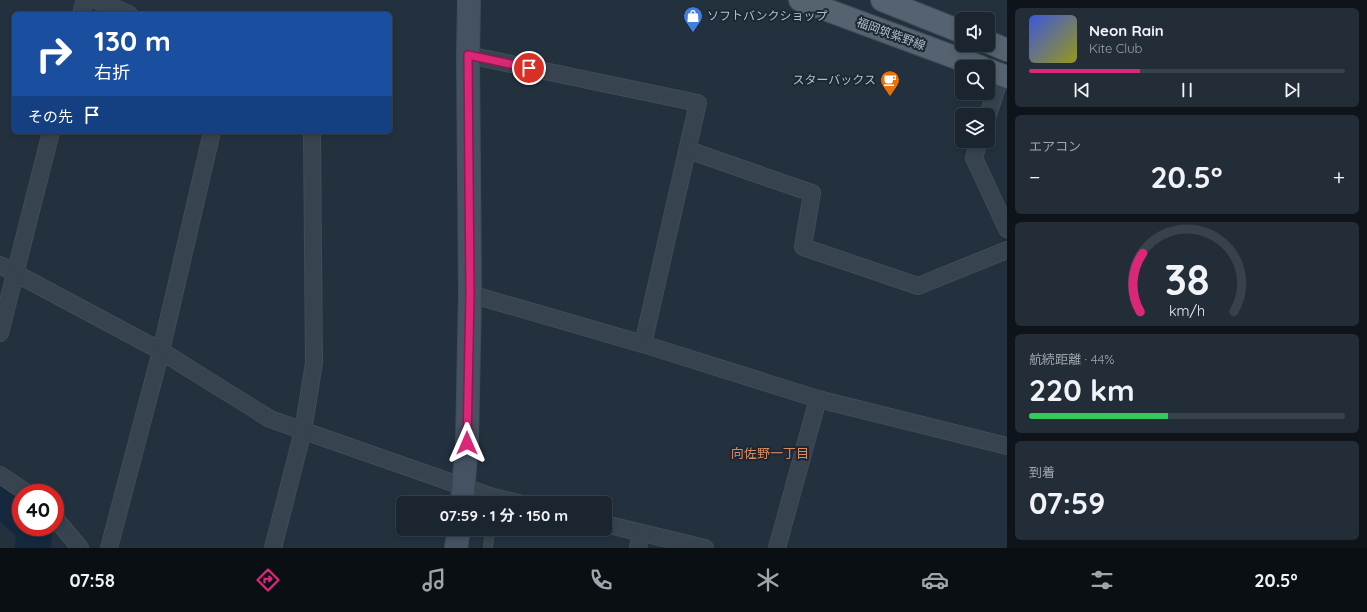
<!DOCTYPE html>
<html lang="ja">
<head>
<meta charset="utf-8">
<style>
	:root { --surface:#1a252f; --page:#232d37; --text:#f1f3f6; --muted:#9fa5aa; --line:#38424b; --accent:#db2777 }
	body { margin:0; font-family:Quicksand,"Noto Sans JP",sans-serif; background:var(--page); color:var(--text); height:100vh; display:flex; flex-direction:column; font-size:15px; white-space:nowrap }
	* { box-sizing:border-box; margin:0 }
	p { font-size:13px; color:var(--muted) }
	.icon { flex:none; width:22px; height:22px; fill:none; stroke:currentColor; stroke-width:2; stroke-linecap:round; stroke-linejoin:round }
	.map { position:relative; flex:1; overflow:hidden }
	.panel { display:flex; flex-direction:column; gap:8px; padding:8px; background:#0e141a; width:360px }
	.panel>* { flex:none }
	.hud { position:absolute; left:12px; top:12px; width:380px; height:122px; border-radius:6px; box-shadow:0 2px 6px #0003,0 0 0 1px var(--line); background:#1a4fa0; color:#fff; overflow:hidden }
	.buttons { position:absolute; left:955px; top:12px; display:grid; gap:8px }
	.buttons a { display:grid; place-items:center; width:40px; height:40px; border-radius:6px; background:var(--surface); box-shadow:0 2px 6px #0003,0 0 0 1px var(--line); font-size:20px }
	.speed { position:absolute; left:12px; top:484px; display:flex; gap:8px; font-size:20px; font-weight:700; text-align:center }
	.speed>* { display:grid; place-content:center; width:52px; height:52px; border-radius:50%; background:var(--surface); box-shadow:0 2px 6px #0003,0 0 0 1px var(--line); line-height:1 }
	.speed .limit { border:6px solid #d22; background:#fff; color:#111 }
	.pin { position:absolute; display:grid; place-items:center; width:34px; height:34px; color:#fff; margin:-17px; border:2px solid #fff; border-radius:50%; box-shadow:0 1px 4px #0007 }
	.me { position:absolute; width:44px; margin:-22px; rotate:0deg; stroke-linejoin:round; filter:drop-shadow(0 0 3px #0008) }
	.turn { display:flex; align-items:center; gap:14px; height:84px; padding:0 16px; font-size:18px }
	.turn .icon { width:52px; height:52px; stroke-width:2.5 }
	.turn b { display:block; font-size:28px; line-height:34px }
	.then { display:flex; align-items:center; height:38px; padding:0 16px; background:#0003; gap:8px; font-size:15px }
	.big { font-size:30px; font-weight:700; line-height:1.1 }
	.panel .tile { flex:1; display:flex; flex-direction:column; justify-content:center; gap:6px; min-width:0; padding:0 14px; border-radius:6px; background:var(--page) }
	.panel .dial { align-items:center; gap:0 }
	.dial svg { height:104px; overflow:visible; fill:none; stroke:var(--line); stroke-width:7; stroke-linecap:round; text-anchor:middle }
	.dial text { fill:var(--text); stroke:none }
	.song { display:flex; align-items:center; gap:12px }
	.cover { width:48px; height:48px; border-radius:6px; background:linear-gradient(135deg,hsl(230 70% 55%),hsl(60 70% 35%)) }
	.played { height:4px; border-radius:2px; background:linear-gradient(90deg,var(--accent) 35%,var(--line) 35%) }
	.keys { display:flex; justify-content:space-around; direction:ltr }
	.heat { display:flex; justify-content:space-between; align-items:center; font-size:22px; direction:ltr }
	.charge { height:6px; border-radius:3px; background:linear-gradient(90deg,#34c759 44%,var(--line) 0) }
	.trip { position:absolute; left:396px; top:496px; width:216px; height:40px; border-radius:6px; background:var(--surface); box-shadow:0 2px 6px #0003,0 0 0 1px var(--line); font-weight:700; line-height:40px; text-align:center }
	.menu { display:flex; height:64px; justify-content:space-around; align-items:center; background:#0a0f13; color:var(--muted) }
	.menu .icon { width:28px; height:28px }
	.menu .active { color:var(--accent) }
	.menu b { font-size:18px; color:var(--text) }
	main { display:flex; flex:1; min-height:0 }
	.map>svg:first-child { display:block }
</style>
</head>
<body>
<main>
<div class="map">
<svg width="1007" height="548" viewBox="0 0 1007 548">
	<rect width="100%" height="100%" fill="#23313f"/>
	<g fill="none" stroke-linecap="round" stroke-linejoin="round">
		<!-- river -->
		<g stroke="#15293e" stroke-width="36">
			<polyline points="0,496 21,517"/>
			<polyline points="31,527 34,530 33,548"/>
		</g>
		<defs>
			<polyline id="lane" points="488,548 490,529"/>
			<g id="street">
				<polyline points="95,0 129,14"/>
				<polyline points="81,14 85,0"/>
				<polyline points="468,55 698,103 643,344"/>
				<polyline points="988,115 1001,75"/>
				<polyline points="979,141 974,158 1007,229"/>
				<polyline points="688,150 812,193 803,247 918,286 1007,250"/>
				<polyline points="0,265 161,351 270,419 493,497 519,503"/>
				<polyline points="470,294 643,344 818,399 1007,446"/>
				<polyline points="0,333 51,132"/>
				<polyline points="0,475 27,493"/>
				<polyline points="55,518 80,548"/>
				<polyline points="605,524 705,548"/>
				<polyline points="109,548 161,351 212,132"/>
				<polyline points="273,548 303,431 314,363 312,132"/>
				<polyline points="638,548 641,533"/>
				<polyline points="777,548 818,399"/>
			</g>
			<g id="secondary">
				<polyline points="462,503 467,443 470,294 468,55 469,0"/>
				<polyline points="456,548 459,529"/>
			</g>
			<g id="primary">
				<polyline points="800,0 981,67"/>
				<polyline points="882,0 962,32"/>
				<polyline points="988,42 1007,50"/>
				<polyline points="988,70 1007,77"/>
			</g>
		</defs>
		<!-- lane casing -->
		<use href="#lane" stroke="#404c58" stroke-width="10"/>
		<!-- street casing -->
		<use href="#street" stroke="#404c58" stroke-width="18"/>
		<!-- secondary casing -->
		<use href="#secondary" stroke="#404c58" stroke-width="24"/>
		<!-- primary casing -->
		<use href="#primary" stroke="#404c58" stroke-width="24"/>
		<!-- lane -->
		<use href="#lane" stroke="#37434f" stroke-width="8"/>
		<!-- street -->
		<use href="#street" stroke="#37434f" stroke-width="16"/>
		<!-- secondary -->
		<use href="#secondary" stroke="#455262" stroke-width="22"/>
		<!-- primary -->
		<use href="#primary" stroke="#55626f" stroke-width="22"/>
	</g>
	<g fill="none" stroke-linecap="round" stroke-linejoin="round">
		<defs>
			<polyline id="route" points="467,443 470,294 468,55 529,68"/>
		</defs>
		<!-- route casing -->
		<use href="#route" stroke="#8e194d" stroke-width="10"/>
		<!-- route -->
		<use href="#route" stroke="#db2777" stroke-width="7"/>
	</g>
	<!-- icons -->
	<defs>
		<symbol id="shop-pin" viewBox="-11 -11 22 30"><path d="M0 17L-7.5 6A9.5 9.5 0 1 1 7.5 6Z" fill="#3f7fe0" stroke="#1c2834"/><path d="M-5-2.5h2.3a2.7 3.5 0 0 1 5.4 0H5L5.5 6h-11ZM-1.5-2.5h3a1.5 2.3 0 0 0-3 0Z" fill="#fff"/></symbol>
		<symbol id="cafe-pin" viewBox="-11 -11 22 30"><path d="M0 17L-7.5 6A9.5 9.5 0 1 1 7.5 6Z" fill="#e8710a" stroke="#1c2834"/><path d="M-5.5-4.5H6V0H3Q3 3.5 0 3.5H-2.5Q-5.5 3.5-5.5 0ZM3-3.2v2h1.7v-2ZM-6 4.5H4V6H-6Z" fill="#fff"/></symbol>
	</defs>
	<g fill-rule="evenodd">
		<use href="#shop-pin" x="682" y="5" width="22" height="30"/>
		<use href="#cafe-pin" x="879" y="69" width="22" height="30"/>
	</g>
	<g text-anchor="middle" stroke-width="4" stroke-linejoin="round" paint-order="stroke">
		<!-- poi labels -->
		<g font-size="12" fill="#b3beca" stroke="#1c2834" text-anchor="start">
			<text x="707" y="20">ソフトバンクショップ</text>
			<text x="876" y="84" text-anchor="end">スターバックス</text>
		</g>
		<!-- street labels -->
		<g font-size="12" fill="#b3beca" stroke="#1c2834">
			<text transform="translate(891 34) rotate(20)" y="4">福岡筑紫野線</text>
		</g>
		<!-- neighbourhood labels -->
		<g font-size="13" fill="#db8a5e" stroke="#1c2834">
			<text x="770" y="458">向佐野一丁目</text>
		</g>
	</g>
</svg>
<div class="buttons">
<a><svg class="icon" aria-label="sound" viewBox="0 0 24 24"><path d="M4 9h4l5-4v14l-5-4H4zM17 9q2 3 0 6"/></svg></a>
<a><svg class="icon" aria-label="search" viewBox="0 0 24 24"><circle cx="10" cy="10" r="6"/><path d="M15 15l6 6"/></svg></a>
<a><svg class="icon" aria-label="layers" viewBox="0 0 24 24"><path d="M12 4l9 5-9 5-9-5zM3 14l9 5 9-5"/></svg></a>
</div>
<div class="speed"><div class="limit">40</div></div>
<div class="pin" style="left:529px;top:68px;background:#d93025"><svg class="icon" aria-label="arrive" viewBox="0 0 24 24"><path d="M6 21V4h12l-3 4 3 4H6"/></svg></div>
<svg class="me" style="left:467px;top:443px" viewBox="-20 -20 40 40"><path d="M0-17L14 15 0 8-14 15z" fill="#db2777" stroke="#fff" stroke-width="4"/></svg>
<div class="trip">07:59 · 1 分 · 150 m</div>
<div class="hud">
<div class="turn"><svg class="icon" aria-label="right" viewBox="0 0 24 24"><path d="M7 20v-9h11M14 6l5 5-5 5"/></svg><div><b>130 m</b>右折</div></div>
<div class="then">その先<svg class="icon" aria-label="arrive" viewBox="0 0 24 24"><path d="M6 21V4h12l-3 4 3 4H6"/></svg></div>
</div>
</div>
<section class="panel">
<div class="tile">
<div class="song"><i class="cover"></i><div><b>Neon Rain</b><p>Kite Club</p></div></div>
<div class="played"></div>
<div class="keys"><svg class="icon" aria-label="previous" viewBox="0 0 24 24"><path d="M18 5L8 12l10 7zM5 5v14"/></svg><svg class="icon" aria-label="pause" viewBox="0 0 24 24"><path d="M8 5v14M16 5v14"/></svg><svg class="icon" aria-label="next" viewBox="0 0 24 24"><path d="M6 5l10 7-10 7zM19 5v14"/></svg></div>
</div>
<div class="tile"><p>エアコン</p>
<div class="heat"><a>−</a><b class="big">20.5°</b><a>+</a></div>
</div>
<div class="tile dial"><svg viewBox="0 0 100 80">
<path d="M14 69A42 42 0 1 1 86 69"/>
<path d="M14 69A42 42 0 0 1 16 24" stroke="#db2777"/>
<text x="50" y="56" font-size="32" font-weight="700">38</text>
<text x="50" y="72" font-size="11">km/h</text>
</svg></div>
<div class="tile"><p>航続距離 · 44%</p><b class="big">220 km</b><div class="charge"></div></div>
<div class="tile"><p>到着</p><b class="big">07:59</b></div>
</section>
</main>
<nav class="menu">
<b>07:58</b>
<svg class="icon active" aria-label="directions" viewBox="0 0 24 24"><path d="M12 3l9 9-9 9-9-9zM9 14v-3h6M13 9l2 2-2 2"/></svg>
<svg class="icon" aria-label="music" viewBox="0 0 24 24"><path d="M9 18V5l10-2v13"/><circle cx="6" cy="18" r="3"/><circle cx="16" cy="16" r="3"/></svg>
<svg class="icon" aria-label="phone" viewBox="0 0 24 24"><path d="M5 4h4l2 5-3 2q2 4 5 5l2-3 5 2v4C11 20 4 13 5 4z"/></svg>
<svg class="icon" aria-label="climate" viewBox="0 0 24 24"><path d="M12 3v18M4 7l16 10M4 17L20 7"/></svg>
<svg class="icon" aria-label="car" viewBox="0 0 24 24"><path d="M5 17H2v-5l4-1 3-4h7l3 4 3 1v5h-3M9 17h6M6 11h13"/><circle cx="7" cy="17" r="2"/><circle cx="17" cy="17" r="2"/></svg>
<svg class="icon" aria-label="filters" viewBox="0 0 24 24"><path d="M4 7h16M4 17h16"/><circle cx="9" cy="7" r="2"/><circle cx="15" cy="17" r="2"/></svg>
<b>20.5°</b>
</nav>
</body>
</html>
